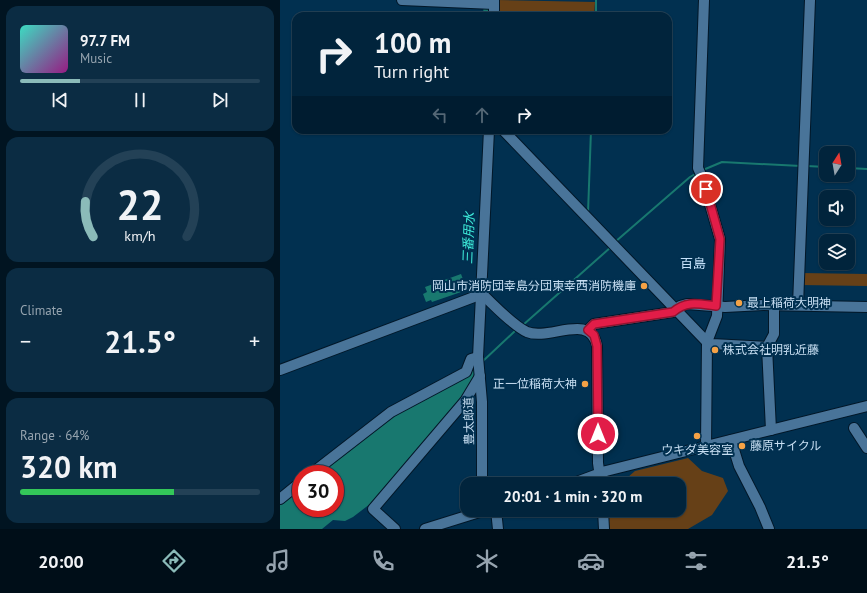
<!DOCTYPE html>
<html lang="en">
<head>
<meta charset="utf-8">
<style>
	:root { --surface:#01243c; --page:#0b2c43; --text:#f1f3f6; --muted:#96a4af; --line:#234156; --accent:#8bbbb9 }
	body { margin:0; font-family:"PT Sans","Noto Sans JP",sans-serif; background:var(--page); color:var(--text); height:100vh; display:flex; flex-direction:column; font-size:15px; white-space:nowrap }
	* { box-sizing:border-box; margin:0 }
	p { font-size:13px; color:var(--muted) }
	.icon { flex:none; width:22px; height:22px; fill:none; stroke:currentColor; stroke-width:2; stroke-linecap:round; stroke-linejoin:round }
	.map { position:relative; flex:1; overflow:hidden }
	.panel { display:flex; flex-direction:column; gap:6px; padding:6px; background:#011421; width:280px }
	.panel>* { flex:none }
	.guide { position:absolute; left:12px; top:12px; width:380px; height:122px; border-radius:12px; box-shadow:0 1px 3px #0004,0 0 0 1px var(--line); background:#01243c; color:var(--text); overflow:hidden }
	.needle { width:26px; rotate:11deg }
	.tools { position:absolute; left:539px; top:146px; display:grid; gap:8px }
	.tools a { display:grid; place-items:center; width:36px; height:36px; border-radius:8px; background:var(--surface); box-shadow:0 1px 3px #0004,0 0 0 1px var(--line); font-size:20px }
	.speed { position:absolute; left:12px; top:465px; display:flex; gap:8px; font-size:20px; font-weight:700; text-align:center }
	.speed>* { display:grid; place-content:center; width:52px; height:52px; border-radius:50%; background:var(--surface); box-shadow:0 1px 3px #0004,0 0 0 1px var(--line); line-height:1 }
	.speed .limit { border:6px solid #d22; background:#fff; color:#111 }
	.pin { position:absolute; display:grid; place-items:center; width:34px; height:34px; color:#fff; margin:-17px; border:2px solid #fff; border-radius:50%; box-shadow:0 1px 4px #0007 }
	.me { position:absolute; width:44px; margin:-22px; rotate:0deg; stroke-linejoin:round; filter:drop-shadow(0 0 3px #0008) }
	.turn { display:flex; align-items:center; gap:14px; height:84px; padding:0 16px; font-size:18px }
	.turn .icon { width:52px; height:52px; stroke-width:2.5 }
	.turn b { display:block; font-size:28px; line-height:34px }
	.lanes { display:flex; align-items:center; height:38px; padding:0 16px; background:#0003; justify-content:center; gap:20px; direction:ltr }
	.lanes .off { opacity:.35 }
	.big { font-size:30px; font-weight:700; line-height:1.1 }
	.panel .widget { flex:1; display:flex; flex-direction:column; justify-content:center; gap:6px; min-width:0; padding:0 14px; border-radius:12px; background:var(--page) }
	.panel .dial { align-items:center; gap:0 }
	.dial svg { height:104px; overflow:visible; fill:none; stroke:var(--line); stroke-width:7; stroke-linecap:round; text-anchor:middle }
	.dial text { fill:var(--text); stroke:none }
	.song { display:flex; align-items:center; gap:12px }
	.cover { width:48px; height:48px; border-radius:6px; background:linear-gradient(135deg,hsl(170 70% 55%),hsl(310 70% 35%)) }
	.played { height:4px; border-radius:2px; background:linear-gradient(90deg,var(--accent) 25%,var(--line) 25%) }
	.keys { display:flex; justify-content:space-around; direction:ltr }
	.heat { display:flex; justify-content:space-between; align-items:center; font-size:22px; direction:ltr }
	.charge { height:6px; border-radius:3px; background:linear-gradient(90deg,#34c759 64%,var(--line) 0) }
	.trip { position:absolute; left:180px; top:477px; width:226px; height:40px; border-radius:12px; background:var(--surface); box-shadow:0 1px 3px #0004,0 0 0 1px var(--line); font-weight:700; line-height:40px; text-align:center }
	.tabs { display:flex; height:64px; justify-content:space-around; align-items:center; background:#000e18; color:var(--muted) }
	.tabs .icon { width:28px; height:28px }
	.tabs .on { color:var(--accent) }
	.tabs b { font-size:18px; color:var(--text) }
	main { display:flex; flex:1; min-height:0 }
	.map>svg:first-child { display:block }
</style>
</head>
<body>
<main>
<section class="panel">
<div class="widget">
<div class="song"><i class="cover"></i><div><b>97.7 FM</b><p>Music</p></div></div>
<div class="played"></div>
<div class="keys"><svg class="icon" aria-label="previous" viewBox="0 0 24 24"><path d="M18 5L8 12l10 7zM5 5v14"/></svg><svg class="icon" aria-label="pause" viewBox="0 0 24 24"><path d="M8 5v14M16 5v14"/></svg><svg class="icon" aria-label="next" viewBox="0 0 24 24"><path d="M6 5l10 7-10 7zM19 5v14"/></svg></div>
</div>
<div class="widget dial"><svg viewBox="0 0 100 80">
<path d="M14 69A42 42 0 1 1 86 69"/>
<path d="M14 69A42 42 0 0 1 8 42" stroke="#8bbbb9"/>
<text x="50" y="56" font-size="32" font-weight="700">22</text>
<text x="50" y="72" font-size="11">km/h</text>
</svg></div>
<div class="widget"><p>Climate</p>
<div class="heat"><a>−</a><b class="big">21.5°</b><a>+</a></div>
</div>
<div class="widget"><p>Range · 64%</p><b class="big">320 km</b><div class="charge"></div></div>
</section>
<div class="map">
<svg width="587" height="529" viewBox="0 0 587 529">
	<rect width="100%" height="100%" fill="#013050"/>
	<!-- green -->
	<g fill="#664017">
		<polygon points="218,0 315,2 314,16 217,16"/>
		<polygon points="521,273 587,274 587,286 520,285"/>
		<polygon points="408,458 422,471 443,478 448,491 432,515 408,529 329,529 328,510 399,510 399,484 340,484 355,471"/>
	</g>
	<!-- water -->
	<g fill="#18786f">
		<polygon points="181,274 187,290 152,302 151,300 146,302 143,294 147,292 145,287"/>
		<polygon points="193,362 198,372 183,399 92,506 90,504 73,517 65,521 53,520 42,529 0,529 0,503 21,487 21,508 55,508 55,474 37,474 111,416"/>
	</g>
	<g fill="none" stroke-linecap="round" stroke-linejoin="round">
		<!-- stream -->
		<g stroke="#18786f" stroke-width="2">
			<polyline points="316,16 316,0"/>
			<polyline points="527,166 546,167"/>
			<polyline points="568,168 587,169"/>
			<polyline points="423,170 442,162 521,166"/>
			<polyline points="308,213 311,130"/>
			<polyline points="335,242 410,177 417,173"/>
			<polyline points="243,325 331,247"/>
			<polyline points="203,361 236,330"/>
		</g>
		<!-- canal -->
		<polyline stroke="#18786f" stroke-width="8" points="207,16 208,0"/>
		<defs>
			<g id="minor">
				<polyline points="122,0 214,4"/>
				<polyline points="424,0 418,168 422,177 440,239 437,316 427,342 432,344 487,347 491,430"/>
				<polyline points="214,16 214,0"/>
				<polyline points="223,130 427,342 426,446"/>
				<path d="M202 294C214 305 232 325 247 332 269 341 311 312 317 346L318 463 321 484"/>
				<polyline points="518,305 530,0"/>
				<polyline points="308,330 314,324 393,312 400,306 407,304 445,307 483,305 587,307"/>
				<polyline points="487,347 494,334 494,305"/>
				<polyline points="0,370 202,294"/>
				<polyline points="574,428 587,448"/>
				<polyline points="451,440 459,466 480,507 489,529"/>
				<polyline points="31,474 111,412 186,372 191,359 198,357"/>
				<polyline points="202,484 202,402 198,357 209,130"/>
				<polyline points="291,484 326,471 587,406"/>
				<polyline points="0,499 21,482"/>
				<polyline points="216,510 218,529"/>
				<polyline points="323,510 324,529"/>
				<polyline points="115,529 93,509 185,401 200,376"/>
				<polyline points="145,529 206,510"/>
			</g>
		</defs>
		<!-- minor casing -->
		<use href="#minor" stroke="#021728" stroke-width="12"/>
		<!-- minor -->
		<use href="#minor" stroke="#497499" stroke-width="10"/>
	</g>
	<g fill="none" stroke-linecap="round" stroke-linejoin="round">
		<defs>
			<path id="route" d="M318 434 317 346 314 335 308 330 314 324 393 312C407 300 419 304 436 306L440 239 426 189"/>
		</defs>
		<!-- route casing -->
		<use href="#route" stroke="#92132f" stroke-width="10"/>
		<!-- route -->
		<use href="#route" stroke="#e11d48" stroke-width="7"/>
	</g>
	<!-- markers -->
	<g fill="#f5a246" stroke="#013050" stroke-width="1.5">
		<circle cx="364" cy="286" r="4"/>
		<circle cx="459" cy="303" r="4"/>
		<circle cx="435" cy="350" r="4"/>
		<circle cx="305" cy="384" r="4"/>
		<circle cx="417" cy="436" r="4"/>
		<circle cx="462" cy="446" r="4"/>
	</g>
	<g text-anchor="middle" stroke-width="4" stroke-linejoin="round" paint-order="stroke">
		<!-- poi labels -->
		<g font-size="12" fill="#c8dff3" stroke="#013050" text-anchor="start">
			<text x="356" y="290" text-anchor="end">岡山市消防団幸島分団東幸西消防機庫</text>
			<text x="467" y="307">最上稲荷大明神</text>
			<text x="443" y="354">株式会社明乳近藤</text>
			<text x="297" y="388" text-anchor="end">正一位稲荷大神</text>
			<text x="470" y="450">藤原サイクル</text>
			<text x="417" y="454" text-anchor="middle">ウキダ美容室</text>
		</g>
		<!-- street labels -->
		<g font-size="12" fill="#c8dff3" stroke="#013050">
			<text transform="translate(189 421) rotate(-91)" y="4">豊太郎道</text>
		</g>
		<!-- water labels -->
		<g font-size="13" font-style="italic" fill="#3dead9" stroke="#013050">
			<text transform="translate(188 238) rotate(-88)" y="5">三番用水</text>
		</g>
		<!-- neighbourhood labels -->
		<g font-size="13" fill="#c5e1fa" stroke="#013050">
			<text x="413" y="268">百島</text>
		</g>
	</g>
</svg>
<div class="tools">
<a><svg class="needle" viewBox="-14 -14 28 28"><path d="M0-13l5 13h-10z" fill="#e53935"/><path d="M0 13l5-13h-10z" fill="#96a4af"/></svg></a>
<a><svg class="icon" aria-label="sound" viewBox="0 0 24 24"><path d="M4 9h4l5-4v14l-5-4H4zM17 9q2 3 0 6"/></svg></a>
<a><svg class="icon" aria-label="layers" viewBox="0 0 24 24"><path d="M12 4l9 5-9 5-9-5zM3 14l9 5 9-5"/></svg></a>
</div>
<div class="speed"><div class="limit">30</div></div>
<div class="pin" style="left:426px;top:189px;background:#d93025"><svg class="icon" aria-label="arrive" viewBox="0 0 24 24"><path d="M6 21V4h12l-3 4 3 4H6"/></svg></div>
<svg class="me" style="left:318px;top:434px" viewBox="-20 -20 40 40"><circle r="17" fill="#e11d48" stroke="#fff" stroke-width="3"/><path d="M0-11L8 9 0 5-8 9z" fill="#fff"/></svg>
<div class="trip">20:01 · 1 min · 320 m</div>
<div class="guide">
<div class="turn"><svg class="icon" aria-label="right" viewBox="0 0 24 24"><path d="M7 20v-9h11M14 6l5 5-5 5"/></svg><div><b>100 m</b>Turn right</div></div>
<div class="lanes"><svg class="icon off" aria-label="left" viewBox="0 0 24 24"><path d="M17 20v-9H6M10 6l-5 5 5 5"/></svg><svg class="icon off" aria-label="ahead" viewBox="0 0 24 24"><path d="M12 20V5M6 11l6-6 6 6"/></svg><svg class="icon" aria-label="right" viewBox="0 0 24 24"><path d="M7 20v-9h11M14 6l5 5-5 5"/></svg></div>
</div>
</div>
</main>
<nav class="tabs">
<b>20:00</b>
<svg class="icon on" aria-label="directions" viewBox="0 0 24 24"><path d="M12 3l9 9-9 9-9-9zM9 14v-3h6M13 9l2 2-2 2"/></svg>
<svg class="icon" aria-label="music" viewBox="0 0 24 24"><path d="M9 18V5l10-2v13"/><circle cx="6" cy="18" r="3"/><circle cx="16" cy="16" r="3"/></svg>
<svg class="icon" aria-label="phone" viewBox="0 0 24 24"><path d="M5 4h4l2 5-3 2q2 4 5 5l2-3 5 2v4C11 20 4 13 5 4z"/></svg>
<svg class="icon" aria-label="climate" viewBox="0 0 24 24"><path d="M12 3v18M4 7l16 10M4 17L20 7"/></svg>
<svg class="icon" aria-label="car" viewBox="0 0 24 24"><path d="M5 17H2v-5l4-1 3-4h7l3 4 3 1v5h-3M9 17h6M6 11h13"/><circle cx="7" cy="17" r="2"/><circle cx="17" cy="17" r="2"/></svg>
<svg class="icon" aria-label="filters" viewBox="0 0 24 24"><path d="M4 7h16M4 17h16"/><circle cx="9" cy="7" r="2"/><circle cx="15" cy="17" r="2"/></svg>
<b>21.5°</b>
</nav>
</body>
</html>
